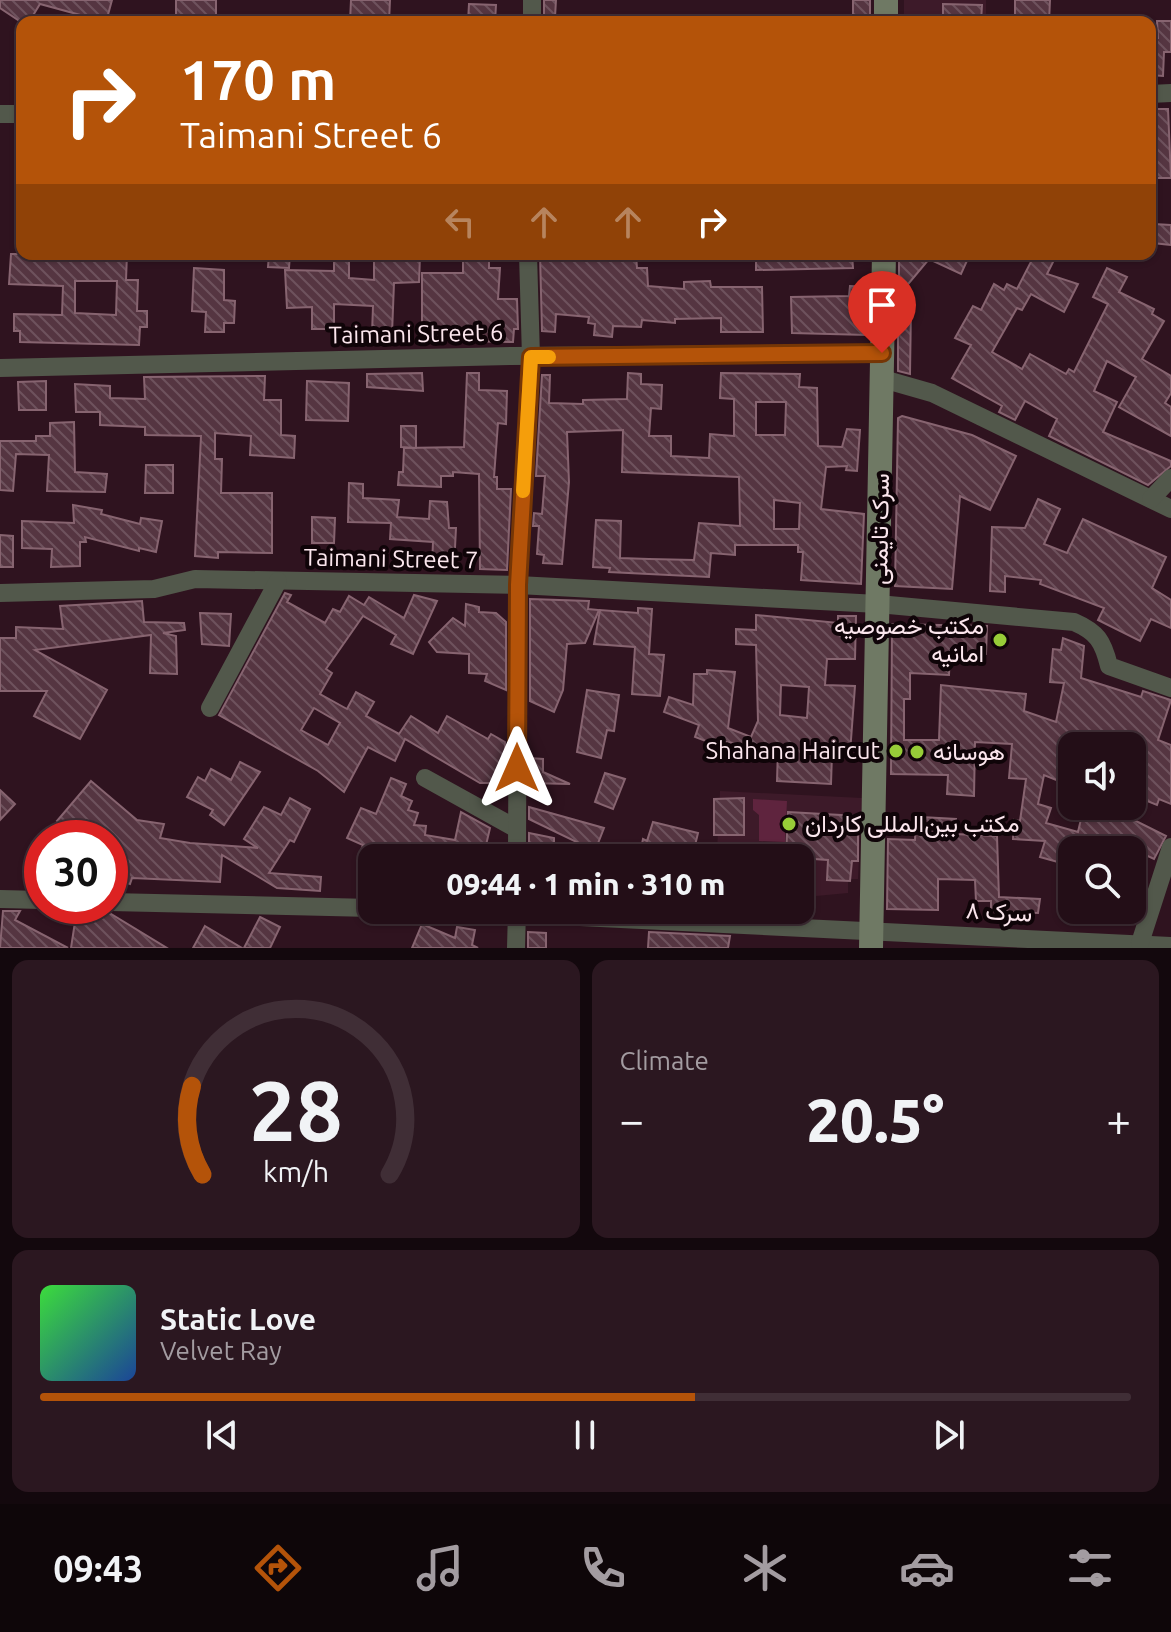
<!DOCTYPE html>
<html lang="en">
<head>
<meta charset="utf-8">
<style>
	:root { --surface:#230e17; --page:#2b1720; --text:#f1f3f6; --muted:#a39ca1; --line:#402e36; --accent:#b45309 }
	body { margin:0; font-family:Ubuntu,Vazirmatn,sans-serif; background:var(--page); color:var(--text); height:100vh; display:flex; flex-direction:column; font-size:30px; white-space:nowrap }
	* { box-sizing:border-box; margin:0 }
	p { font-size:26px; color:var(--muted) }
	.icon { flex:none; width:44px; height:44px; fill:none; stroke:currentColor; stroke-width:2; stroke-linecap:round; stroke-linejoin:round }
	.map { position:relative; height:948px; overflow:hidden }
	.sheet { display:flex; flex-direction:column; gap:12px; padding:12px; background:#13080d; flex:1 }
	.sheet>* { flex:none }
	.hud { position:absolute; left:16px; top:16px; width:1140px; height:244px; border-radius:16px; box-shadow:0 2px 6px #0004,0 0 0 2px var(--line); background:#b45309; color:#fff; overflow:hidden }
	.controls { position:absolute; left:1058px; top:732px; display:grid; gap:16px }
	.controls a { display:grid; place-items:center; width:88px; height:88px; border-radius:16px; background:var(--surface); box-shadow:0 2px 6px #0004,0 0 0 2px var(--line); font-size:40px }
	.speed { position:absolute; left:24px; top:820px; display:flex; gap:16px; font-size:40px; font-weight:700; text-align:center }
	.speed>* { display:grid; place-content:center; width:104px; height:104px; border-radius:50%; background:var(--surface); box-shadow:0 2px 6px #0004,0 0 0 2px var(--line); line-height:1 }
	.speed .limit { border:12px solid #d22; background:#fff; color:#111 }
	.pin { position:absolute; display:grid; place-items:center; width:68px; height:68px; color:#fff; margin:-82px -34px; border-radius:50% 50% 50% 0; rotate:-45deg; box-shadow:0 0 8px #0007 }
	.pin .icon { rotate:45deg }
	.me { position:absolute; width:88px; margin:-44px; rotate:0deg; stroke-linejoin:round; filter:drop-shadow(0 0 6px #0008) }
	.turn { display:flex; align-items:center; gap:28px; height:168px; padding:0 32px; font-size:36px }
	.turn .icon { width:104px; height:104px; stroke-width:2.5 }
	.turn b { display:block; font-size:56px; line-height:68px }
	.lanes { display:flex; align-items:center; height:76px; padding:0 32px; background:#0003; justify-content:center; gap:40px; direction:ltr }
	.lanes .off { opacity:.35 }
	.big { font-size:60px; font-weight:800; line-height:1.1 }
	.sheet .widget { flex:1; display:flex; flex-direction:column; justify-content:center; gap:12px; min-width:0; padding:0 28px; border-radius:16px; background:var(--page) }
	.sheet .dial { align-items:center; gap:0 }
	.dial svg { height:208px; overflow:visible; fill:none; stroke:var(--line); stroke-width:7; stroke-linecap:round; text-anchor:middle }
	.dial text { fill:var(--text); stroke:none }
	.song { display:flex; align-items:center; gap:24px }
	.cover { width:96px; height:96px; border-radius:12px; background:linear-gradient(135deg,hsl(120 70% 55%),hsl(220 70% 35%)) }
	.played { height:8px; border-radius:4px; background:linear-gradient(90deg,var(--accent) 60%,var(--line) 60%) }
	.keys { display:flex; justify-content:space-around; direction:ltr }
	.heat { display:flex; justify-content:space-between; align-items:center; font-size:44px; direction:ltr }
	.sheet .tiles { flex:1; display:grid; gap:12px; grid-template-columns:1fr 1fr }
	.widget:last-child { grid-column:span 2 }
	.trip { position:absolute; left:358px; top:844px; width:456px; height:80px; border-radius:16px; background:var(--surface); box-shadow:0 2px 6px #0004,0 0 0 2px var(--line); font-weight:800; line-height:80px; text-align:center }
	.menu { display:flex; height:128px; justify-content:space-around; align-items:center; background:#0e0609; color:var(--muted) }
	.menu .icon { width:56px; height:56px }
	.menu .selected { color:var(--accent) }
	.menu b { font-size:36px; color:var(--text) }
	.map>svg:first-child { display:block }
</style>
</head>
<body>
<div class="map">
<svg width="1171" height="948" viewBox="0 0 1171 948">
	<defs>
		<pattern id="building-back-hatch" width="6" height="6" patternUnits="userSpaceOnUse" patternTransform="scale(2)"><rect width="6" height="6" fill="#553541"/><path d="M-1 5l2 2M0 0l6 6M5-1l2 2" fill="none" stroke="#6e525d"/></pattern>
	</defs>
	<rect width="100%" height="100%" fill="#2f131f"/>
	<!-- built -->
	<g fill="#3d1a29">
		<polygon points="904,0 986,0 986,18 904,15"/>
		<polygon points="720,791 862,798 858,879 848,879 848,893 816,896 815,906 800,905 800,858 749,858 748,851 717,851"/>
	</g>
	<!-- grass -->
	<polygon fill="#5f243e" points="753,799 787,801 785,842 759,841 759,815 753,810"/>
	<!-- building -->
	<g fill="url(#building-back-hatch)" stroke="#876470" stroke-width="2" fill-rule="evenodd">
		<polygon points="0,0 112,0 106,22 40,4 29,22 21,22 0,8"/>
		<rect x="176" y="0" width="40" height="22"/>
		<polygon points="351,0 390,0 389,22 350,22"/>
		<polygon points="544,0 556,0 555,17 544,17"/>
		<rect x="853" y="0" width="17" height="22"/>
		<polygon points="1015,0 1050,0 1049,22 1015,22"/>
		<polygon points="469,4 496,5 495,22 468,22"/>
		<polygon points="943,4 982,5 981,22 943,22"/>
		<polygon points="1157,21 1171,21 1171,52 1164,52 1163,76 1150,75 1150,38 1158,38"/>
		<polygon points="1151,109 1168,109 1171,178 1150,178"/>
		<polygon points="1154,224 1171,225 1171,245 1153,243"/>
		<path d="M11 254H83L112 259 113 254H127L126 280H138L137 311H147V327H140L139 345 20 342V331H14V314L62 315 63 286 9 284ZM75 281H117L116 315 75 313Z"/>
		<polygon points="269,254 290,254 289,268 268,267"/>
		<polygon points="334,254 349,254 349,278 374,280 374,256 420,256 419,282 394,283 392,334 372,334 373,306 334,304 334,329 312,329 312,307 287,308 285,270 334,271"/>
		<polygon points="540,254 636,254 637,268 647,268 648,286 684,289 684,282 710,281 711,287 762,287 763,332 721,332 721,318 675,319 675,323 642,320 641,327 613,326 612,337 594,335 595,324 588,323 589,317 556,314 555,332 542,331"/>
		<polygon points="756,254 852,254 853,268 756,270"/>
		<polygon points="899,254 970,254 961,274 929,259 899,295"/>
		<polygon points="1035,254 1057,254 1047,274 1078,284 1064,312 1031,294 1022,310 1017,308 992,352 1022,369 1030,354 1066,374 1069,369 1074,372 1108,304 1093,297 1107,268 1127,277 1119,292 1154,309 1152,314 1164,321 1142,359 1171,376 1171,393 1165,403 1171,407 1171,436 1119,407 1136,377 1107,361 1094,391 1117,402 1103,432 1171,461 1171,466 1148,485 1049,436 1057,419 1025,401 1015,420 999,412 1002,406 952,378 971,345 955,338 973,306 981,310 994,284 1004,290 1007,284 1017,289"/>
		<polygon points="463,259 489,260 489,268 500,268 498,299 517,299 518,329 514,329 513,342 461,341 461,337 422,334 422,273 463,273"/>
		<polygon points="194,268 224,270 224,300 235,301 234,323 224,323 224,332 205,332 206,312 192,311"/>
		<polygon points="850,286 868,287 867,335 792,333 791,297 849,296"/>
		<polygon points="898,302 911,306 910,374 898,371"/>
		<polygon points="422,373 423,391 367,387 367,374"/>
		<polygon points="467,373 479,373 479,390 507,391 506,424 498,423 494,477 497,477 497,489 511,489 507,570 480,569 479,474 453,472 453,476 441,476 441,487 398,485 399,472 403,472 404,448 464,447"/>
		<path d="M628 373 641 374V384L662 385 661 409 651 408 649 436H671V456L709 458 710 434 734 436V399L720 398 721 373 800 374 799 387 817 388 818 446 842 447 847 429 860 430 857 471 846 470 847 466 826 467 821 509 864 514 861 584 801 580 803 552H798V545H735V555L711 553 709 577 609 572 610 568 593 567 596 520 621 521 620 558 649 559 694 560 699 523 740 526 739 477 622 472 623 430 567 432 569 482 562 564 543 563 544 555 537 554 539 526H533L534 513 542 514 545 476H536L542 375H550L549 403 583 404V400L627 399ZM756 402H786L785 435H756ZM774 500 800 503 799 529H774Z"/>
		<polygon points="265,376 264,400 281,400 281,435 295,436 294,458 250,455 251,436 215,433 215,459 222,459 221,493 272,493 272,553 218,552 218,558 195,556 201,436 145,435 145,427 100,425 100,412 76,412 75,384 110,386 110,398 145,399 144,377"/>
		<polygon points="46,381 46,410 19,410 18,382"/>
		<polygon points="307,381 349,383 348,421 306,420"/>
		<polygon points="902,416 972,435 1016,456 990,510 960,496 952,589 895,586 898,418"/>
		<polygon points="74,422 75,472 107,474 105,492 47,491 49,455 16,454 13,491 0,490 0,441 36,441 36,436 50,436 50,423"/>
		<polygon points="401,426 416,426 416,448 401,447"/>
		<polygon points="146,465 173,465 173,493 145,493"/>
		<polygon points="349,483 363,484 363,498 399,500 397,517 429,519 430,501 447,502 449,528 456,528 454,567 432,566 433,542 390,539 391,523 348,522"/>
		<polygon points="1038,499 1060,509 1044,544 1067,553 1083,519 1166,557 1152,588 1171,600 1171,628 1151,619 1140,641 1098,620 1104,608 1040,584 1041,580 1005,576 1005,592 990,591 992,527 1025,528"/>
		<polygon points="73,505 102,510 101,514 140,524 141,518 162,521 156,552 139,548 139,551 85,537 86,542 80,542 80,566 51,567 52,549 22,548 22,521 74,523"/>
		<polygon points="312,517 335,518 334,543 312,543"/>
		<polygon points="0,535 13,536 13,567 0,567"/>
		<path d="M285 593 291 595 287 602 325 623 333 609 340 612 349 596 364 605 369 597 404 618 414 595 437 601 413 654 391 644 396 635 363 616 326 669 332 673 320 694 347 709 356 692 374 702 366 716 399 734 411 716 438 733 447 716 488 739 491 734 505 742V783H480L405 739 395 761 368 747 344 792 318 771 219 715ZM314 708 340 723 328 745 301 730Z"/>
		<polygon points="530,599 589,601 588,609 599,610 585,643 567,644 563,690 554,712 530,701"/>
		<polygon points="142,601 144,622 184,623 185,630 163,633 176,636 177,674 150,673 151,635 35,650 107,690 80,739 34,716 47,691 0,691 0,638 16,638 16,627 63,629 60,606"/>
		<polygon points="466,604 479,607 479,612 496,613 506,622 506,690 485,681 487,674 469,673 469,654 437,652 429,642 453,618 465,626"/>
		<polygon points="638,608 652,609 649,654 664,655 660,696 632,694 635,647 594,644 600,610 638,613"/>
		<polygon points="200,613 231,614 229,646 202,644"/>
		<path d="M756 615 838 623V616H856L855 659H827L825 685 855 686 850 753H832L831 784 777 781 778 748 726 742 724 748 695 737 699 725 664 712 669 697 693 705 694 674H707V670L735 672 728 728 751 737 758 721 756 645 736 644V629L756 630ZM781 685 809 687 807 718 780 715Z"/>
		<polygon points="892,624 987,626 986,654 950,651 949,675 910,673 910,699 904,699 904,740 939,740 941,685 1026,694 1024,711 1056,722 1064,683 1050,682 1053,649 1061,650 1063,638 1084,646 1081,678 1141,697 1143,691 1171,700 1158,740 1171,745 1171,804 1159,799 1157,805 1132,795 1137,775 1132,772 1132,746 1072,746 1069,785 1044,775 1038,804 1051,808 1046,823 1078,832 1084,806 1106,806 1166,836 1154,859 1135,850 1072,850 1072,866 1040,857 1045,841 1013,839 1014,820 1020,821 1026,779 1009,778 1012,744 975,742 974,796 947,794 948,775 891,774"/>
		<polygon points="587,690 619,695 614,731 607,730 601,758 577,752"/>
		<polygon points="529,758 543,759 543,772 570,784 529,783"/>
		<polygon points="240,762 260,772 224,825 210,815 213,810 187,797 198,777 205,781 211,769 231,780"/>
		<polygon points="605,773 625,779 613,809 595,802"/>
		<polygon points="391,778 406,784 401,796 412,801 408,810 418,813 414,825 426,826 425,835 455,840 461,812 490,828 483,858 399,858 379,851 378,855 361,850 363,845 347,838 361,808 376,814"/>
		<polygon points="91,781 137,820 164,824 160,838 190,843 258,848 244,839 264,807 281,815 290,798 310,809 294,842 290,840 269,873 321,877 320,891 277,888 222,855 220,882 132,878 130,884 110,877 116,855 110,851 110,838 91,826 77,838 57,821"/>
		<polygon points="0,790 15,804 0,820"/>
		<polygon points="744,798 744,835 714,835 714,799"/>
		<polygon points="529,807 604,828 595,851 529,819"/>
		<polygon points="788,812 858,816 858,861 852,861 850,881 827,880 828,860 786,857"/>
		<polygon points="921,817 956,819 955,834 997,836 999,897 1040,899 1038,913 991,911 991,901 976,901 975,880 938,879 938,910 887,909 888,839 915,840 916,821"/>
		<polygon points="653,822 698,833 692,858 639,858 643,839 647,841"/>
		<polygon points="529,833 554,838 554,858 529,858"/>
		<polygon points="77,909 111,914 167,948 71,948"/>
		<polygon points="3,911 20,911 15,920 68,948 0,948"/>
		<polygon points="260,917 280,927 270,948 244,948"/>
		<polygon points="422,924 455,938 457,927 475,930 472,945 478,948 412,948"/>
		<polygon points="205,926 242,948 193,948"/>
		<polygon points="528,932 546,933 546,948 528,948"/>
		<polygon points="649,932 730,936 728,948 648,948"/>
	</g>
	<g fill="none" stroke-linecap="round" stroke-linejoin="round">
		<!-- lane -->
		<polyline stroke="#52584b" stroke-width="9" points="640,21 640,22"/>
		<!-- street -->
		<g stroke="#52584b" stroke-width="18">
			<polyline points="532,22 532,0"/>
			<polyline points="1150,94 1171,93"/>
			<polyline points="0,114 22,114"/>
			<polyline points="0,368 512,356 882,353"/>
			<polyline points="883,379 932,393 1171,509"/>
			<polyline points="1151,499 1171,478"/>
			<path d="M0 593 154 589 195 579 518 585 878 604 1074 622C1097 632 1103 641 1109 666L1171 688"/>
			<polyline points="210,708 278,581"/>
			<polyline points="425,778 517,829"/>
			<polyline points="517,858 518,585 531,357 528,254"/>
			<polyline points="0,899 42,900"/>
			<polyline points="110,902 372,908"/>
			<polyline points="436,910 1171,946"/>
			<polyline points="1140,943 1171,847"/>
			<polyline points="516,948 517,910"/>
		</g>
		<!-- secondary -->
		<g stroke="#6f7964" stroke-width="24">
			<polyline points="886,0 886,22"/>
			<polyline points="871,948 884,254"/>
		</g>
	</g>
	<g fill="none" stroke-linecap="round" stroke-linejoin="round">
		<defs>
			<polyline id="route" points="517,768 518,585 531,357 882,353"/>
		</defs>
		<!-- route casing -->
		<use href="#route" stroke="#753606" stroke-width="20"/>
		<!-- route -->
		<use href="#route" stroke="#b45309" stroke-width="14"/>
		<!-- slow -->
		<polyline stroke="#f59e0b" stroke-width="14" points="523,491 531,357 549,357"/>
	</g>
	<!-- markers -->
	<g fill="#97cc38" stroke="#0f0408" stroke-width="3">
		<circle cx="1000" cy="640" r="8"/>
		<circle cx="896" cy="751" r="8"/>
		<circle cx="917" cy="752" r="8"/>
		<circle cx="789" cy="824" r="8"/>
	</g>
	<g text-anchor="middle" stroke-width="8" stroke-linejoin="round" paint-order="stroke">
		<!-- street labels -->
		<g font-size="24" fill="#fbe6ed" stroke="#0f0408">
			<text transform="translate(416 334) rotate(-1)" y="8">Taimani Street 6</text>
			<text transform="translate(880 529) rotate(-89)" y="8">سرک تایمنی</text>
			<text transform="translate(391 559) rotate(1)" y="8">Taimani Street 7</text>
			<text transform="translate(999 912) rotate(3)" y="8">سرک ۸</text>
		</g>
		<!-- poi labels -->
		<g font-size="24" fill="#fbe6ed" stroke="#0f0408" text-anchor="end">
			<text x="984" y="634">مکتب خصوصیه<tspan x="984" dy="28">امانیه</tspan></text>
			<text x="880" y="759">Shahana Haircut</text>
			<text x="933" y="760" text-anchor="start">هوسانه</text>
			<text x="805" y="832" text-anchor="start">مکتب بین‌المللی کاردان</text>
		</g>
	</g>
</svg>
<div class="controls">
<a><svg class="icon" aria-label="sound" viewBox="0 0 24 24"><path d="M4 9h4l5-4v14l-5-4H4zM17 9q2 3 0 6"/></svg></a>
<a><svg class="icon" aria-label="search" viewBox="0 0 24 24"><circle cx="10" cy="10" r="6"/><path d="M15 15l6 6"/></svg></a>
</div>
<div class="speed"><div class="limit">30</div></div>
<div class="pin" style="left:882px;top:353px;background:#d93025"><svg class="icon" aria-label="arrive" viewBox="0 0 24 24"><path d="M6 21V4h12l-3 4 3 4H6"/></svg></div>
<svg class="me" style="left:517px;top:768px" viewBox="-20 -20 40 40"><path d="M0-17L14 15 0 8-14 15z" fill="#b45309" stroke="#fff" stroke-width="4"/></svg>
<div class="trip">09:44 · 1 min · 310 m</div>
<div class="hud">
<div class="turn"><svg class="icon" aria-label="right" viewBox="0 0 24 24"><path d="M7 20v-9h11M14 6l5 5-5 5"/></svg><div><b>170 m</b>Taimani Street 6</div></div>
<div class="lanes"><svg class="icon off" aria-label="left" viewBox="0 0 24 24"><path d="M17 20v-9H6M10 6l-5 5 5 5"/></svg><svg class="icon off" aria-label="ahead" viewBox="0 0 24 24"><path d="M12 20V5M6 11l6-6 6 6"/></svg><svg class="icon off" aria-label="ahead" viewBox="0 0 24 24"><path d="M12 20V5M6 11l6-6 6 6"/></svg><svg class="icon" aria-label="right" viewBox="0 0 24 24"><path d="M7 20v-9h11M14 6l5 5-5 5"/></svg></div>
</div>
</div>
<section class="sheet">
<div class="tiles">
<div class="widget dial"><svg viewBox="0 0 100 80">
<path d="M14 69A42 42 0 1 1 86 69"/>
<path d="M14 69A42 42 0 0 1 10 35" stroke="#b45309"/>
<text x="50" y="56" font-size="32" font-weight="700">28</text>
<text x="50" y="72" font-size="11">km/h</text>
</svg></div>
<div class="widget"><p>Climate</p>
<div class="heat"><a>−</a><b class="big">20.5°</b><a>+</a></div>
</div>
<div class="widget">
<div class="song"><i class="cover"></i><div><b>Static Love</b><p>Velvet Ray</p></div></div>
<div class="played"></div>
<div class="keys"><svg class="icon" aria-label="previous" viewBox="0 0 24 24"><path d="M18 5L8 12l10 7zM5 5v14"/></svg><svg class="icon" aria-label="pause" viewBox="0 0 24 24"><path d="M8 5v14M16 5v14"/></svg><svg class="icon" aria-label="next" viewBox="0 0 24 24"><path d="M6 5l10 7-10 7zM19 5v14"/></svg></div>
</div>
</div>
</section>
<nav class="menu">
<b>09:43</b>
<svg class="icon selected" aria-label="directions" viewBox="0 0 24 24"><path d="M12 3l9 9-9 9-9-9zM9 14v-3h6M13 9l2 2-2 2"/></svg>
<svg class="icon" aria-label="music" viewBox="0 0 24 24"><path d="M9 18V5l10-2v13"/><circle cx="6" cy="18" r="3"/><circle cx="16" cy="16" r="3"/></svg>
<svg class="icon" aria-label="phone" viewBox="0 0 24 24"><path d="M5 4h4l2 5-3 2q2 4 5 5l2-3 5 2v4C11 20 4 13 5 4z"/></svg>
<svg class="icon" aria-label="climate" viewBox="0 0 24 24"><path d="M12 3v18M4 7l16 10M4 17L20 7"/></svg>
<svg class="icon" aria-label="car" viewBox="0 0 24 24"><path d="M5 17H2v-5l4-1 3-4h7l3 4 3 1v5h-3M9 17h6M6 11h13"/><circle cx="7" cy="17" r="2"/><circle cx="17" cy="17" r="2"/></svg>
<svg class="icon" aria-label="filters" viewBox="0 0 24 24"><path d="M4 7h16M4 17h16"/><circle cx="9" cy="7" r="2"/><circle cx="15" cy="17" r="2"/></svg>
</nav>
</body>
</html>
